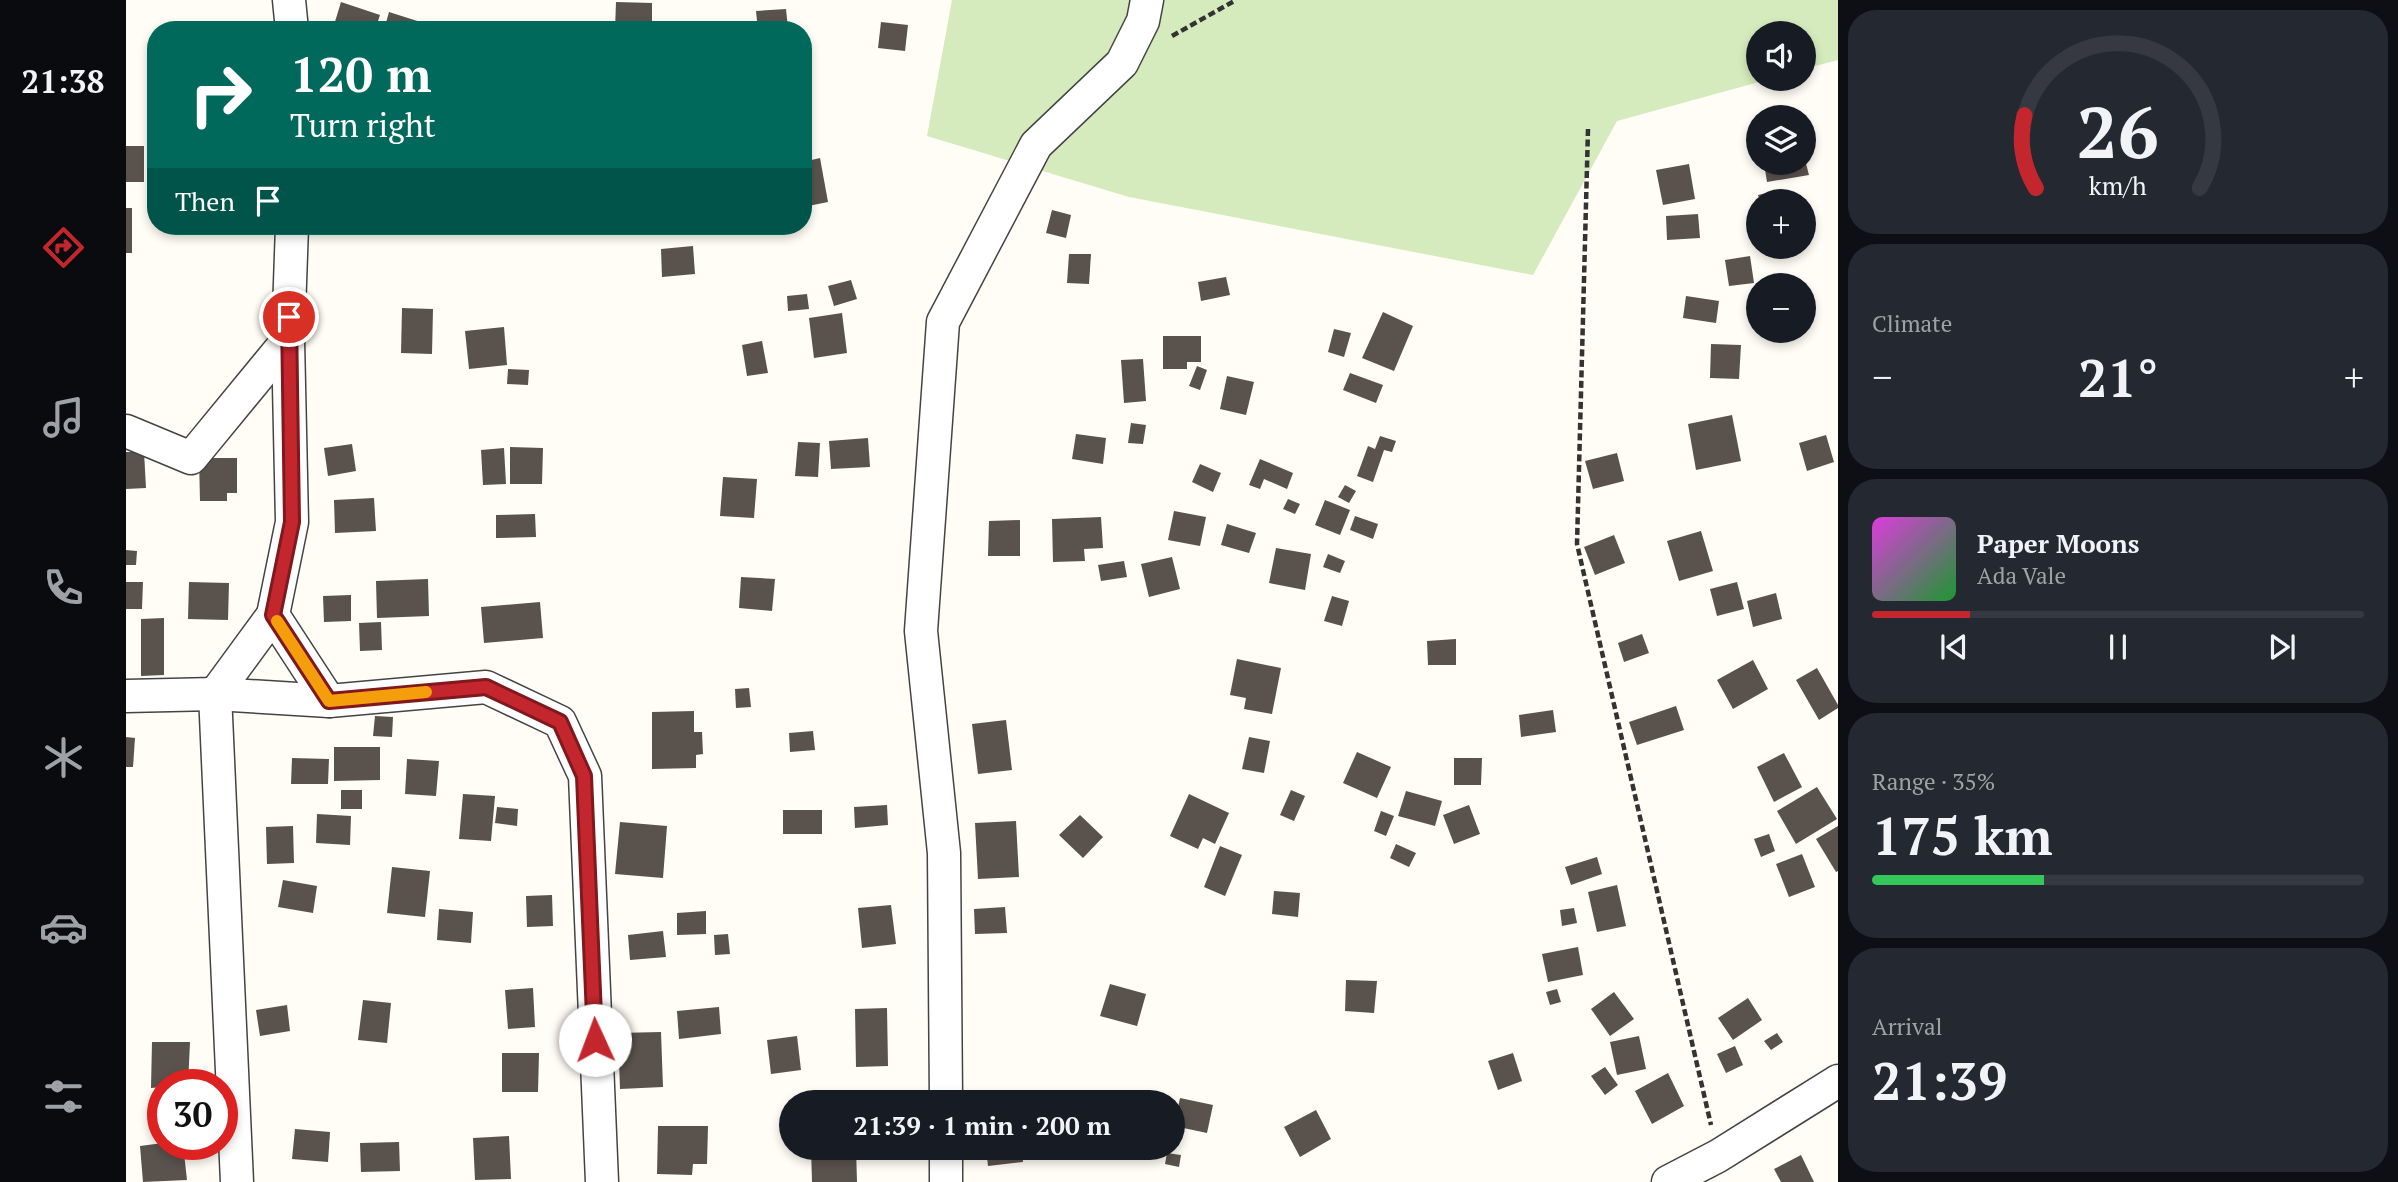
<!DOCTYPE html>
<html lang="en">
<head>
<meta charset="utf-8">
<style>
	:root { --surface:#171b24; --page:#242831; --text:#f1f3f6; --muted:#9ea1a6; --line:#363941; --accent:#c4262e }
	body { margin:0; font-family:"PT Serif",serif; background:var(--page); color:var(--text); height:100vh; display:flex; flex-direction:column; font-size:26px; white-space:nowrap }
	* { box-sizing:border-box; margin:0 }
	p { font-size:23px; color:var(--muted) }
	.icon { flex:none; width:38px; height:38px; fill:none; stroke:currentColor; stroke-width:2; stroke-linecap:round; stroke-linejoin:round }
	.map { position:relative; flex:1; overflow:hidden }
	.panel { display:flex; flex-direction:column; gap:10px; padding:10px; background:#0d0f14; width:560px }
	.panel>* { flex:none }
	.top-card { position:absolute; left:21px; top:21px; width:665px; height:214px; border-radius:28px; box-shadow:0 4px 10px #0003; background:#00695c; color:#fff; overflow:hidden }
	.controls { position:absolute; left:1620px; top:21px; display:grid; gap:14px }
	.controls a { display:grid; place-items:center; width:70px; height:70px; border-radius:50%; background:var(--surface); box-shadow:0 4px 10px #0003; font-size:35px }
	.speed { position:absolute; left:21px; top:1069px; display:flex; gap:14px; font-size:35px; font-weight:700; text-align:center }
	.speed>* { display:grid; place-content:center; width:91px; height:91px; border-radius:50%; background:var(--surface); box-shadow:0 4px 10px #0003; line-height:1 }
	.speed .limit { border:10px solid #d22; background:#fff; color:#111 }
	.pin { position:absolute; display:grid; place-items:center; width:60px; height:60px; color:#fff; margin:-30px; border:4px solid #fff; border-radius:50%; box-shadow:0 2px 7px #0007 }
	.me { position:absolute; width:77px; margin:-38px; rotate:358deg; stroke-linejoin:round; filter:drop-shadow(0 0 5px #0008) }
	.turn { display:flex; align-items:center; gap:24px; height:147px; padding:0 28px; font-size:32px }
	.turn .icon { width:91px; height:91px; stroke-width:2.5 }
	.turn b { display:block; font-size:49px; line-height:60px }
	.then { display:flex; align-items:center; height:66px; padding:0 28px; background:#0003; gap:14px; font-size:26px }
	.big { font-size:52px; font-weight:600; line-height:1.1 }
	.panel .widget { flex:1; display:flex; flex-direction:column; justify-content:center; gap:10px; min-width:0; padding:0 24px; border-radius:28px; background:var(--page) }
	.panel .dial { align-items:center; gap:0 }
	.dial svg { height:182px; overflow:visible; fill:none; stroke:var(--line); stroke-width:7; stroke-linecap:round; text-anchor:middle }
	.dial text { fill:var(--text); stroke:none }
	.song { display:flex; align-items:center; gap:21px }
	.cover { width:84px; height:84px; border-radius:10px; background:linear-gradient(135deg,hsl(300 70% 55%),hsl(130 70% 35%)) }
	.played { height:7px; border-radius:4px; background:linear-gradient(90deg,var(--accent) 20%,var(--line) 20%) }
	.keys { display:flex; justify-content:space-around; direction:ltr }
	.heat { display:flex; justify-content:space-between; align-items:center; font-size:38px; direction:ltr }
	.charge { height:10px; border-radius:5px; background:linear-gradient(90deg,#34c759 35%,var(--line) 0) }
	.trip { position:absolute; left:653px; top:1090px; width:406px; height:70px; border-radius:35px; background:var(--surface); box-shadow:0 4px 10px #0003; font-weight:600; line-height:70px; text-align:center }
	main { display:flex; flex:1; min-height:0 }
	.menu { display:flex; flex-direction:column; width:126px; justify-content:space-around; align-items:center; background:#090b0e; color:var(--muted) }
	.menu .icon { width:49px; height:49px }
	.menu .active { color:var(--accent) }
	.menu b { font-size:32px; color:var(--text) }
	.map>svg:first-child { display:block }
</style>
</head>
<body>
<main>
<nav class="menu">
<b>21:38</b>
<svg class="icon active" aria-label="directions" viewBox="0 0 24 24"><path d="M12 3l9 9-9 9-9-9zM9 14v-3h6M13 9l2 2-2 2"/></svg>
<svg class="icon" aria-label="music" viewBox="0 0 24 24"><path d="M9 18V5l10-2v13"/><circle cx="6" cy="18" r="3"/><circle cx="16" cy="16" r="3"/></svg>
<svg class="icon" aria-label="phone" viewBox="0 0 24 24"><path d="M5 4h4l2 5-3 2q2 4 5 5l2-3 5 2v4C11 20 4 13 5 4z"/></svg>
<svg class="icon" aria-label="climate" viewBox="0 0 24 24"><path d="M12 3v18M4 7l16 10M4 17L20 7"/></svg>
<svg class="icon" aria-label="car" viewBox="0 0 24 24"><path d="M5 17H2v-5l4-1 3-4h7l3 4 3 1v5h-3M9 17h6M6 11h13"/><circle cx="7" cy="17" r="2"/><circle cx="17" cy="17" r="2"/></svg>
<svg class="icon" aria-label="filters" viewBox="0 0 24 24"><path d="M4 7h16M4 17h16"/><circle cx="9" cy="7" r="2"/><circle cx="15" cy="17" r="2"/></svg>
</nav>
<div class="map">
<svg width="1712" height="1182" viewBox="0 0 1712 1182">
	<rect width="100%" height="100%" fill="#fffdf5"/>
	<!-- green -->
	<polygon fill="#d5ebbd" points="826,0 1712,0 1712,60 1678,69 1678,33 1633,33 1633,79 1644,79 1491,121 1407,275 1003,197 801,136"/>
	<!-- building -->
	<g fill="#5a524d">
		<polygon points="215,2 254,15 249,30 223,30 208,25"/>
		<polygon points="490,2 526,3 526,30 489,30"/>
		<polygon points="660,9 662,28 632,30 630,11"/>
		<polygon points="263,12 304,25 302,30 258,30"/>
		<polygon points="755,22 782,25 779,51 752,48"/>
		<polygon points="394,24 395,30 357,30 356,28"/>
		<rect x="0" y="146" width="18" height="36"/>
		<polygon points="1678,156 1683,175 1641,182 1638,163 1678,163"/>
		<polygon points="694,158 702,202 677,207 677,162"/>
		<polygon points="1563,164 1569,199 1537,205 1530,170"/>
		<polygon points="1649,191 1651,201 1634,201 1632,195"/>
		<rect x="0" y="208" width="6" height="45"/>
		<polygon points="926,210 945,215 940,238 920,233"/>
		<polygon points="1572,214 1574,238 1541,240 1540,216"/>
		<polygon points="567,246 569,274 536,277 535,249"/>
		<polygon points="943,254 965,254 963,284 941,283"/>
		<polygon points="1624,256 1628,283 1603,286 1599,260"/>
		<polygon points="1100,277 1104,295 1075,301 1072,282"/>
		<polygon points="725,280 731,299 708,306 702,286"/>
		<polygon points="681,294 683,309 662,311 661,296"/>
		<polygon points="1560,296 1593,301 1590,323 1557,318"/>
		<polygon points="276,308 307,309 306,354 275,353"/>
		<polygon points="1257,312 1287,326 1268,371 1236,358"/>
		<polygon points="716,313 721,353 688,358 683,318"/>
		<polygon points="378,327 381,365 343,369 339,331"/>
		<polygon points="1208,329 1225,333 1218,357 1202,352"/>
		<polygon points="1037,336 1075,336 1075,362 1061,362 1061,369 1037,369"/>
		<polygon points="636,341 642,373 621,376 616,345"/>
		<polygon points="1585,344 1615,345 1613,379 1584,378"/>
		<polygon points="1017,359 1020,401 998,403 995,360"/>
		<polygon points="1071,366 1081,370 1074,390 1063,386"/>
		<polygon points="382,369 403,370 402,385 381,384"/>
		<polygon points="1224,373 1257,385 1250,403 1217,390"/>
		<polygon points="1101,376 1128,382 1120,415 1094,409"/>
		<polygon points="1606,415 1615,461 1570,470 1562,424"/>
		<polygon points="1005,423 1020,425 1017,444 1002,443"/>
		<polygon points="950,434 980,438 977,464 946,459"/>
		<polygon points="1700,435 1708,462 1681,471 1673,443"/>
		<polygon points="1254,436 1270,441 1266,452 1258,450 1247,482 1231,476 1242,446 1249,449"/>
		<polygon points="742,438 744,467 705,469 703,441"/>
		<polygon points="672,442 694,443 692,477 669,476"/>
		<polygon points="226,444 230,471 202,476 198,448"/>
		<polygon points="384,447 417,448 416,484 384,484"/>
		<polygon points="378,448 380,484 357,485 355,450"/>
		<polygon points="0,452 18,452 20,488 0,489"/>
		<polygon points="1491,453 1498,481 1467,489 1459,461"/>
		<polygon points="73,458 111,458 111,493 101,493 101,501 74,501"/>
		<polygon points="1134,459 1167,473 1161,489 1138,479 1134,489 1123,485"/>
		<polygon points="1074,464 1095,473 1087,492 1066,482"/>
		<polygon points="597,477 631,479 628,518 594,516"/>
		<polygon points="1219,485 1230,491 1223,503 1212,497"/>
		<polygon points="248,498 250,531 209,533 208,500"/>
		<polygon points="1162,499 1174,504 1169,514 1157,509"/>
		<polygon points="1199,500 1224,510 1214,535 1189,525"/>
		<polygon points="1048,511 1080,517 1074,546 1042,540"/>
		<polygon points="409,514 410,537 370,538 370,515"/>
		<polygon points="1229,516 1252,524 1247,539 1224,530"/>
		<polygon points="975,517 977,548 958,549 959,561 927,562 926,519"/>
		<polygon points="894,520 894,556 862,556 863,521"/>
		<polygon points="1101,524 1130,533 1123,553 1095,545"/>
		<polygon points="1575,531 1587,571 1553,581 1541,541"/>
		<polygon points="1488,535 1499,563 1469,575 1458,547"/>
		<polygon points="1150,548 1185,554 1179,590 1143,583"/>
		<polygon points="0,550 11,551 10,565 0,565"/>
		<polygon points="1202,554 1219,561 1214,573 1197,567"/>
		<polygon points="1046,557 1054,589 1023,597 1015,564"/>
		<polygon points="998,561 1001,577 975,581 972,565"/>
		<polygon points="615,577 649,579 646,611 613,608"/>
		<polygon points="302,579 303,616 251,618 250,581"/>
		<polygon points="0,582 17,582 16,609 0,609"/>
		<polygon points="63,582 103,583 102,620 62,619"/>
		<polygon points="1611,582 1618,609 1591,616 1584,589"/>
		<polygon points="1650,593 1656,619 1627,627 1621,601"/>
		<polygon points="225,595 225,621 198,622 197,596"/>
		<polygon points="1206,596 1223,601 1216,626 1198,621"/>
		<polygon points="414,602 417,638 358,643 355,607"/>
		<polygon points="38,618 38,675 15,676 15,619"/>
		<polygon points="255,622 256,650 234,651 233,623"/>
		<polygon points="1516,634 1523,653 1498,662 1492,643"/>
		<polygon points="1330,639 1330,665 1302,665 1301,641"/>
		<polygon points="1111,659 1155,668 1146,714 1118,709 1120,698 1104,695"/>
		<polygon points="1627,660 1642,689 1607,709 1591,680"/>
		<polygon points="1691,668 1712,705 1712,708 1693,720 1670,680"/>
		<polygon points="623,688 625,707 610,708 609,689"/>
		<polygon points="1550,706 1558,730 1511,745 1503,722"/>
		<polygon points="1427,710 1430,732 1395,737 1393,715"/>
		<polygon points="568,711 568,732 576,732 577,754 570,755 570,768 526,769 526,712"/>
		<polygon points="249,716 267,717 266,737 247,736"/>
		<polygon points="880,720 886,770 852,774 846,724"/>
		<polygon points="687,731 689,750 664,752 663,733"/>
		<polygon points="0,737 9,738 7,767 0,767"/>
		<polygon points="1123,737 1144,741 1138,773 1116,769"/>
		<polygon points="208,747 254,747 254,780 208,781"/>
		<polygon points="1231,752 1265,767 1251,798 1217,783"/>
		<polygon points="1658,753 1676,787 1648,802 1631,767"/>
		<polygon points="166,758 203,759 202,784 165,784"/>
		<polygon points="1328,758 1356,758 1355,785 1328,785"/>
		<polygon points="281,759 313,761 310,796 279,794"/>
		<polygon points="1691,787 1711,819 1670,844 1651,811"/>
		<rect x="215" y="790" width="21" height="19"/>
		<polygon points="1165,790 1179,796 1168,821 1154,815"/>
		<polygon points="1280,791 1316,801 1309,826 1272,816"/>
		<polygon points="337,794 369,796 365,841 333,839"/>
		<polygon points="1063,794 1103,813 1089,844 1077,838 1072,849 1044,836"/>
		<polygon points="761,805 762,825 729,828 728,807"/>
		<polygon points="1343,805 1354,834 1328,844 1317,815"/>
		<polygon points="371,807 392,809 391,826 369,823"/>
		<rect x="657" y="810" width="39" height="24"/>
		<polygon points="1255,811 1268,816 1260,836 1248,831"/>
		<polygon points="191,814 225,816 224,845 190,843"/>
		<polygon points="954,815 977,837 957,858 933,835"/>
		<polygon points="890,821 893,877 852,879 849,823"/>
		<polygon points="494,822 541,826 537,878 489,874"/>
		<polygon points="167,826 168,863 141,864 140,827"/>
		<polygon points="1712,826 1712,871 1710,872 1690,839"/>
		<polygon points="1643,834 1649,851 1635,857 1628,839"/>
		<polygon points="1270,844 1290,853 1283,867 1264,858"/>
		<polygon points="1094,846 1116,855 1099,896 1078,887"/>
		<polygon points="1676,854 1689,887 1663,897 1650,864"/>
		<polygon points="1471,857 1476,874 1445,885 1439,867"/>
		<polygon points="266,867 304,871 299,917 261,913"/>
		<polygon points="157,880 191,886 187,913 152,907"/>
		<polygon points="1491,885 1500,926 1471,932 1462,892"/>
		<polygon points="1148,891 1174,893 1172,917 1146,914"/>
		<polygon points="426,895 427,926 401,927 400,896"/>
		<polygon points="765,905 770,944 736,948 732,908"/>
		<polygon points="879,907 881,933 849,934 848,909"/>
		<polygon points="1448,908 1451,923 1436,926 1434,910"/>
		<polygon points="313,909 347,912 345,943 311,940"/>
		<polygon points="580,911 580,934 551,935 551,913"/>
		<polygon points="537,931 540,957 504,960 502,935"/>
		<polygon points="602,934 604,954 589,955 588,935"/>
		<polygon points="1452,947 1457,975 1422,982 1416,954"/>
		<polygon points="1220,980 1251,981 1248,1013 1219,1011"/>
		<polygon points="984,984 1020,994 1011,1026 974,1016"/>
		<polygon points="407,988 409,1027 382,1029 379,990"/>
		<polygon points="1431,989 1435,1002 1424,1005 1420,992"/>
		<polygon points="1488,992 1508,1019 1484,1036 1465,1009"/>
		<polygon points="1622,998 1636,1020 1607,1040 1592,1018"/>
		<polygon points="237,1000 265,1003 261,1043 232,1040"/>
		<polygon points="161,1005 164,1031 134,1036 130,1010"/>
		<polygon points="593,1007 595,1034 553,1039 551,1011"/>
		<polygon points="761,1008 762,1066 730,1067 729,1009"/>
		<polygon points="535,1032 537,1087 494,1089 492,1033"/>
		<polygon points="1651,1033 1657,1042 1645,1050 1638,1041"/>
		<polygon points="671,1036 675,1070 645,1074 641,1040"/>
		<polygon points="1513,1036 1520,1069 1491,1075 1484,1042"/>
		<polygon points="26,1042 64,1042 62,1085 25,1088"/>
		<polygon points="1609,1046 1617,1065 1600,1073 1591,1054"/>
		<polygon points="376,1053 413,1053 412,1092 376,1092"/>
		<polygon points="1387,1053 1396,1081 1372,1090 1362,1061"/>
		<polygon points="1479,1067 1492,1085 1479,1095 1465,1076"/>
		<polygon points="1542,1073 1558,1106 1526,1124 1509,1091"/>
		<polygon points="1054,1098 1087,1105 1081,1133 1048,1126"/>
		<polygon points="1190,1110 1205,1139 1174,1157 1158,1127"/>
		<polygon points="532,1126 582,1126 581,1164 567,1164 566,1175 531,1174"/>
		<polygon points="169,1129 204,1132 202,1162 166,1159"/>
		<polygon points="383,1136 385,1179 349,1180 347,1138"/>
		<polygon points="273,1142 274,1171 235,1172 234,1143"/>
		<polygon points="37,1143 57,1144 61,1180 17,1182 14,1146"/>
		<polygon points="685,1148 730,1148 731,1182 686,1182"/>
		<polygon points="860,1148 896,1148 897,1162 862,1166"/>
		<polygon points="1041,1153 1055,1155 1053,1167 1039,1164"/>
		<polygon points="1675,1155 1688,1182 1655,1182 1648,1169"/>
	</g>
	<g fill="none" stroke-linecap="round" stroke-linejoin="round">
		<defs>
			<g id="minor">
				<polyline points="163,0 166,30"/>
				<polyline points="166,226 162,340 166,522 147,615 203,701"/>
				<polyline points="0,431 65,458 162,340"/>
				<polyline points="0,696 89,694 203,701 360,687 434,722 459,776 476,1182"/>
				<polyline points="820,1102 818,853 795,631 817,322 910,145 996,63 1017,21 1021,0"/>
				<polyline points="820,1148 820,1182"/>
				<polyline points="111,1182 89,694 147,615"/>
				<polyline points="1542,1182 1592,1156 1712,1081"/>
			</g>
		</defs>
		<!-- minor casing -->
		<use href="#minor" stroke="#444" stroke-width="35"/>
		<!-- path -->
		<g stroke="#333" stroke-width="4.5" stroke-dasharray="7 3.5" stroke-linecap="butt">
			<polyline points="1046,36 1110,0"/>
			<polyline points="1462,129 1451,544 1585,1125"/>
		</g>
		<!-- minor -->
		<use href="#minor" stroke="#fff" stroke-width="32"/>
	</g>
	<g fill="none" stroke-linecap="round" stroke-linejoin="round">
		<defs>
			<polyline id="route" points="163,317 166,522 147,615 203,701 360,687 434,722 458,776 469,1040"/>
		</defs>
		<!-- route casing -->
		<use href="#route" stroke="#7f191e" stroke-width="18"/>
		<!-- route -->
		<use href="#route" stroke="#c4262e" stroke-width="12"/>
		<!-- slow -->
		<polyline stroke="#f59e0b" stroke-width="12" points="151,621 203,701 300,692"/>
	</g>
</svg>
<div class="controls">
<a><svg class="icon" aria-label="sound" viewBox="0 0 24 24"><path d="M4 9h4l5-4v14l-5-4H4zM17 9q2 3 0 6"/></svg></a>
<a><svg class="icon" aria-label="layers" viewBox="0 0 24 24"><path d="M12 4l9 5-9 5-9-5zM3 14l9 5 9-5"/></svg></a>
<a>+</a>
<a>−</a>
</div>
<div class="speed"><div class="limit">30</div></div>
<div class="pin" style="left:163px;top:317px;background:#d93025"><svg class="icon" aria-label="arrive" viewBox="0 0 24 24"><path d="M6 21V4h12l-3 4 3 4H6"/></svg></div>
<svg class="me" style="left:469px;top:1040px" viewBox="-20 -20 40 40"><circle r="19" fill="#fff"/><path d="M0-13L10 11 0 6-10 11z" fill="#c4262e"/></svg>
<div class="trip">21:39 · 1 min · 200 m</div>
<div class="top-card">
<div class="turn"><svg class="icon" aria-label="right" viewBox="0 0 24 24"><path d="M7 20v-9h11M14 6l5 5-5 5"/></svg><div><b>120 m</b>Turn right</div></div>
<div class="then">Then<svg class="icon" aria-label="arrive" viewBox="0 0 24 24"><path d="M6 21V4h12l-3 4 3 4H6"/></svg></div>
</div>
</div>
<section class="panel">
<div class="widget dial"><svg viewBox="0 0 100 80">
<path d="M14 69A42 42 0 1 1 86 69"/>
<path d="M14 69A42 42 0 0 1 9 37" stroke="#c4262e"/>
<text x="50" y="56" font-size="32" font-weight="700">26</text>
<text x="50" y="72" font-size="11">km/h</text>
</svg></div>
<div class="widget"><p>Climate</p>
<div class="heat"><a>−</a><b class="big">21°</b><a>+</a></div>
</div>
<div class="widget">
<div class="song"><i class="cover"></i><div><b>Paper Moons</b><p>Ada Vale</p></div></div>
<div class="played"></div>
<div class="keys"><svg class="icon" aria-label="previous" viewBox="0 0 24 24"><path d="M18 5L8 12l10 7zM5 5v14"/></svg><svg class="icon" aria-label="pause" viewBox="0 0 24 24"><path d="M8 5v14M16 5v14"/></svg><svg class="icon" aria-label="next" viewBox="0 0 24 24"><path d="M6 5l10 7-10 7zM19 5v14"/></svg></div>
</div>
<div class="widget"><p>Range · 35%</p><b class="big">175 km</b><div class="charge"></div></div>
<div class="widget"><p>Arrival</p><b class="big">21:39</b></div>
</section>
</main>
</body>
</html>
